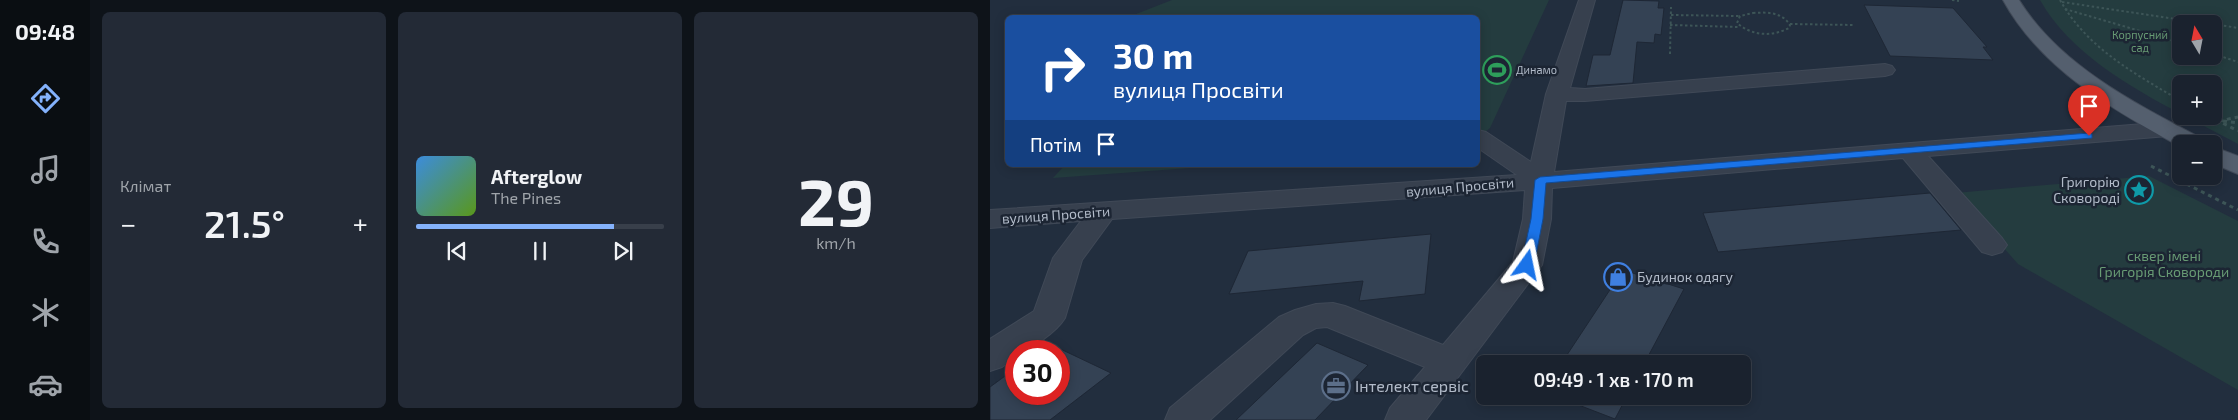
<!DOCTYPE html>
<html lang="uk">
<head>
<meta charset="utf-8">
<style>
	:root { --surface:#1a222e; --page:#232a36; --text:#f1f3f6; --muted:#9fa4aa; --line:#383f4a; --accent:#84b2fc }
	body { margin:0; font-family:"Exo 2",sans-serif; background:var(--page); color:var(--text); height:100vh; display:flex; flex-direction:column; font-size:19px; white-space:nowrap }
	* { box-sizing:border-box; margin:0 }
	p { font-size:16px; color:var(--muted) }
	.icon { flex:none; width:28px; height:28px; fill:none; stroke:currentColor; stroke-width:2; stroke-linecap:round; stroke-linejoin:round }
	.map { position:relative; flex:1; overflow:hidden }
	.sheet { display:flex; flex-direction:column; gap:12px; padding:12px; background:#0e1319; width:900px }
	.sheet>* { flex:none }
	.banner { position:absolute; left:15px; top:15px; width:475px; height:152px; border-radius:8px; box-shadow:0 2px 12px #0003,0 0 0 1px var(--line); background:#1a4fa0; color:#fff; overflow:hidden }
	.needle { width:32px; rotate:350deg }
	.fabs { position:absolute; left:1182px; top:15px; display:grid; gap:10px }
	.fabs a { display:grid; place-items:center; width:50px; height:50px; border-radius:8px; background:var(--surface); box-shadow:0 2px 12px #0003,0 0 0 1px var(--line); font-size:25px }
	.speed { position:absolute; left:15px; top:340px; display:flex; gap:10px; font-size:25px; font-weight:700; text-align:center }
	.speed>* { display:grid; place-content:center; width:65px; height:65px; border-radius:50%; background:var(--surface); box-shadow:0 2px 12px #0003,0 0 0 1px var(--line); line-height:1 }
	.speed .limit { border:8px solid #d22; background:#fff; color:#111 }
	.pin { position:absolute; display:grid; place-items:center; width:42px; height:42px; color:#fff; margin:-51px -21px; border-radius:50% 50% 50% 0; rotate:-45deg; box-shadow:0 0 5px #0007 }
	.pin .icon { rotate:45deg }
	.me { position:absolute; width:55px; margin:-28px; rotate:12deg; stroke-linejoin:round; filter:drop-shadow(0 0 4px #0008) }
	.turn { display:flex; align-items:center; gap:18px; height:105px; padding:0 25px; font-size:22px }
	.turn .icon { width:65px; height:65px; stroke-width:2.5 }
	.turn b { display:block; font-size:35px; line-height:42px }
	.then { display:flex; align-items:center; height:48px; padding:0 25px; background:#0003; gap:10px; font-size:19px }
	.big { font-size:38px; font-weight:600; line-height:1.1 }
	.sheet .tile { flex:1; display:flex; flex-direction:column; justify-content:center; gap:8px; min-width:0; padding:0 18px; border-radius:8px; background:var(--page) }
	.sheet .dial { align-items:center; gap:0 }
	.dial b { font-size:65px; line-height:1 }
	.song { display:flex; align-items:center; gap:15px }
	.cover { width:60px; height:60px; border-radius:8px; background:linear-gradient(135deg,hsl(210 70% 55%),hsl(90 70% 35%)) }
	.played { height:5px; border-radius:2px; background:linear-gradient(90deg,var(--accent) 80%,var(--line) 80%) }
	.keys { display:flex; justify-content:space-around; direction:ltr }
	.heat { display:flex; justify-content:space-between; align-items:center; font-size:28px; direction:ltr }
	.sheet .tiles { flex:1; display:grid; gap:12px; grid-template-columns:repeat(3,1fr) }
	.trip { position:absolute; left:486px; top:355px; width:275px; height:50px; border-radius:8px; background:var(--surface); box-shadow:0 2px 12px #0003,0 0 0 1px var(--line); font-weight:600; line-height:50px; text-align:center }
	main { display:flex; flex:1; min-height:0 }
	.dock { display:flex; flex-direction:column; width:90px; justify-content:space-around; align-items:center; background:#0a0e12; color:var(--muted) }
	.dock .icon { width:35px; height:35px }
	.dock .selected { color:var(--accent) }
	.dock b { font-size:22px; color:var(--text) }
	.map>svg:first-child { display:block }
</style>
</head>
<body>
<main>
<nav class="dock">
<b>09:48</b>
<svg class="icon selected" aria-label="directions" viewBox="0 0 24 24"><path d="M12 3l9 9-9 9-9-9zM9 14v-3h6M13 9l2 2-2 2"/></svg>
<svg class="icon" aria-label="music" viewBox="0 0 24 24"><path d="M9 18V5l10-2v13"/><circle cx="6" cy="18" r="3"/><circle cx="16" cy="16" r="3"/></svg>
<svg class="icon" aria-label="phone" viewBox="0 0 24 24"><path d="M5 4h4l2 5-3 2q2 4 5 5l2-3 5 2v4C11 20 4 13 5 4z"/></svg>
<svg class="icon" aria-label="climate" viewBox="0 0 24 24"><path d="M12 3v18M4 7l16 10M4 17L20 7"/></svg>
<svg class="icon" aria-label="car" viewBox="0 0 24 24"><path d="M5 17H2v-5l4-1 3-4h7l3 4 3 1v5h-3M9 17h6M6 11h13"/><circle cx="7" cy="17" r="2"/><circle cx="17" cy="17" r="2"/></svg>
</nav>
<section class="sheet">
<div class="tiles">
<div class="tile"><p>Клімат</p>
<div class="heat"><a>−</a><b class="big">21.5°</b><a>+</a></div>
</div>
<div class="tile">
<div class="song"><i class="cover"></i><div><b>Afterglow</b><p>The Pines</p></div></div>
<div class="played"></div>
<div class="keys"><svg class="icon" aria-label="previous" viewBox="0 0 24 24"><path d="M18 5L8 12l10 7zM5 5v14"/></svg><svg class="icon" aria-label="pause" viewBox="0 0 24 24"><path d="M8 5v14M16 5v14"/></svg><svg class="icon" aria-label="next" viewBox="0 0 24 24"><path d="M6 5l10 7-10 7zM19 5v14"/></svg></div>
</div>
<div class="tile dial"><b>29</b><p>km/h</p></div>
</div>
</section>
<div class="map">
<svg width="1248" height="420" viewBox="0 0 1248 420">
	<rect width="100%" height="100%" fill="#222e3e"/>
	<!-- green -->
	<g fill="#243c3f" fill-rule="evenodd">
		<polygon points="182,0 559,0 500,128 488,138 488,18 136,18"/>
		<path d="M1050 0H1248V144L1195 116H1224V84H1191V114C1140 87 1079 52 1050 0ZM1191 24H1224V56H1191Z"/>
		<polygon points="75,165 241,165 63,178"/>
		<polygon points="1159,176 1248,221 1248,390 1028,264 965,193"/>
	</g>
	<!-- building -->
	<g fill="#344254" stroke="#1e2735">
		<polygon points="633,0 669,1 668,8 674,8 671,35 665,34 664,43 647,42 643,83 596,86 603,55 620,55"/>
		<polygon points="874,5 963,8 997,47 993,47 1003,60 900,56"/>
		<polygon points="940,193 971,230 728,252 713,213"/>
		<polygon points="441,234 435,294 369,301 373,281 239,294 258,251"/>
		<polygon points="633,270 694,289 654,364 571,364"/>
		<polygon points="327,343 378,365 325,420 246,420"/>
		<polygon points="60,344 121,373 60,420 0,420 0,387 26,368 26,394 69,394 69,351 50,351"/>
		<polygon points="565,396 637,396 625,419"/>
	</g>
	<g fill="none" stroke-linecap="round" stroke-linejoin="round">
		<defs>
			<path id="minor" d="M589 0H605L580 88 595 89 895 64 902 66 905 70 902 74 895 76 595 101H576L564 172 1178 122 1186 124 1190 129 1186 134 1178 136 938 156 1012 238 1017 245 1012 252 1002 255 992 252 913 158 562 188 561 219 552 265 436 420H395L400 408 435 367 337 327 326 328 313 335 220 420H175L180 408 289 317 305 310 326 304 343 303 355 306 453 345 523 262 533 219 535 190 122 219 92 260 75 318C67 331 41 351 26 351V357L12 367 0 371V339L44 311 63 258 91 221 0 228V210L527 175 488 148V130L496 132 541 162 556 94Z"/>
			<g id="major">
				<path d="M1013 0H1029C1070 66 1146 104 1213 139L1216 144H1191V147C1123 110 1051 69 1013 0Z"/>
				<polygon points="1224,147 1248,156 1248,174 1224,164"/>
			</g>
		</defs>
		<!-- minor casing -->
		<use href="#minor" stroke="#404957" stroke-width="2"/>
		<!-- major casing -->
		<use href="#major" stroke="#404957" stroke-width="2"/>
		<!-- path-far1 -->
		<g stroke="#3d5557" stroke-width="2" stroke-dasharray="2.5 2.5" stroke-linecap="butt">
			<polyline points="962,0 969,1"/>
			<path d="M1070 0C1097 48 1145 74 1191 101"/>
			<polyline points="1072,2 1219,24"/>
			<polyline points="1075,9 1191,43"/>
			<path d="M763 13C777 12 792 12 800 25L799 28C782 37 762 36 747 23L750 16Z"/>
			<polyline points="681,15 749,16"/>
			<polyline points="800,24 864,25"/>
			<polyline points="1224,24 1248,28"/>
			<polyline points="680,25 749,27"/>
			<polyline points="680,54 681,7"/>
			<polyline points="1224,54 1248,62"/>
		</g>
		<!-- path -->
		<g stroke="#3d5557" stroke-width="3" stroke-dasharray="4 4" stroke-linecap="butt">
			<polyline points="1219,116 1248,131"/>
			<polyline points="1229,121 1248,117"/>
			<polyline points="1233,121 1248,123"/>
			<polyline points="1161,166 1248,210"/>
		</g>
		<!-- minor -->
		<use href="#minor" fill="#37404e" fill-rule="evenodd"/>
		<!-- major -->
		<use href="#major" fill="#545f6e" fill-rule="evenodd"/>
	</g>
	<!-- route -->
	<polygon fill="#1a73e8" stroke="#114b97" points="1099,133 1102,134 1102,138 556,183 553,219 544,265 537,269 531,265 541,219 545,180 550,177"/>
	<!-- icons -->
	<defs>
		<symbol id="stadium-ring" viewBox="-11 -11 22 22"><circle r="9.5" fill="#1c2533" stroke="#2e9e5b" stroke-width="1.5"/><path d="M0-5a6.5 5 0 1 0 0 10a6.5 5 0 1 0 0-10ZM-3.5-1.8h7v3.6h-7Z" fill="#2e9e5b"/></symbol>
		<symbol id="sight-ring" viewBox="-11 -11 22 22"><circle r="9.5" fill="#1c2533" stroke="#0f9aa8" stroke-width="1.5"/><path d="M0-6L1.8-2.2L6-1.7L2.9 1.2L3.7 5.4L0 3.3L-3.7 5.4L-2.9 1.2L-6-1.7L-1.8-2.2Z" fill="#0f9aa8"/></symbol>
		<symbol id="shop-ring" viewBox="-11 -11 22 22"><circle r="9.5" fill="#1c2533" stroke="#3f7fe0" stroke-width="1.5"/><path d="M-5-2.5h2.3a2.7 3.5 0 0 1 5.4 0H5L5.5 6h-11ZM-1.5-2.5h3a1.5 2.3 0 0 0-3 0Z" fill="#3f7fe0"/></symbol>
		<symbol id="office-ring" viewBox="-11 -11 22 22"><circle r="9.5" fill="#1c2533" stroke="#5c6f8a" stroke-width="1.5"/><path d="M-6-3h4V-5.5h4V-3h4V5H-6ZM-1-4.5V-3h2v-1.5ZM-6 0V1H6V0Z" fill="#5c6f8a"/></symbol>
	</defs>
	<g fill-rule="evenodd">
		<use href="#stadium-ring" x="491" y="54" width="32" height="32"/>
		<use href="#sight-ring" x="1133" y="174" width="32" height="32"/>
		<use href="#shop-ring" x="612" y="261" width="32" height="32"/>
		<use href="#office-ring" x="330" y="370" width="32" height="32"/>
	</g>
	<g text-anchor="middle" stroke-width="5" stroke-linejoin="round" paint-order="stroke">
		<!-- far-park labels -->
		<g font-size="11" fill="#689b74" stroke="#1c2533">
			<text x="1150" y="39">Корпусний<tspan x="1150" dy="13">сад</tspan></text>
		</g>
		<!-- far-poi labels -->
		<g font-size="11" fill="#b2bbc9" stroke="#1c2533" text-anchor="start">
			<text x="526" y="74">Динамо</text>
		</g>
		<!-- poi labels -->
		<g font-size="14" fill="#b2bbc9" stroke="#1c2533" text-anchor="end">
			<text x="1130" y="187">Григорію<tspan x="1130" dy="16">Сковороді</tspan></text>
			<text x="647" y="282" text-anchor="start">Будинок одягу</text>
		</g>
		<!-- street labels -->
		<g font-size="14" fill="#b2bbc9" stroke="#1c2533">
			<text transform="translate(470 187) rotate(-5)" y="5">вулиця Просвіти</text>
			<text transform="translate(66 215) rotate(-4)" y="5">вулиця Просвіти</text>
		</g>
		<!-- park labels -->
		<g font-size="14" fill="#689b74" stroke="#1c2533">
			<text x="1174" y="261">сквер імені<tspan x="1174" dy="16">Григорія Сковороди</tspan></text>
		</g>
		<!-- near-poi labels -->
		<g font-size="16" fill="#b2bbc9" stroke="#1c2533" text-anchor="start">
			<text x="365" y="392">Інтелект сервіс</text>
		</g>
	</g>
</svg>
<div class="fabs">
<a><svg class="needle" viewBox="-14 -14 28 28"><path d="M0-13l5 13h-10z" fill="#e53935"/><path d="M0 13l5-13h-10z" fill="#9fa4aa"/></svg></a>
<a>+</a>
<a>−</a>
</div>
<div class="speed"><div class="limit">30</div></div>
<div class="pin" style="left:1099px;top:136px;background:#d93025"><svg class="icon" aria-label="arrive" viewBox="0 0 24 24"><path d="M6 21V4h12l-3 4 3 4H6"/></svg></div>
<svg class="me" style="left:537px;top:265px" viewBox="-20 -20 40 40"><path d="M0-17L14 15 0 8-14 15z" fill="#1a73e8" stroke="#fff" stroke-width="4"/></svg>
<div class="trip">09:49 · 1 хв · 170 m</div>
<div class="banner">
<div class="turn"><svg class="icon" aria-label="right" viewBox="0 0 24 24"><path d="M7 20v-9h11M14 6l5 5-5 5"/></svg><div><b>30 m</b>вулиця Просвіти</div></div>
<div class="then">Потім<svg class="icon" aria-label="arrive" viewBox="0 0 24 24"><path d="M6 21V4h12l-3 4 3 4H6"/></svg></div>
</div>
</div>
</main>
</body>
</html>
